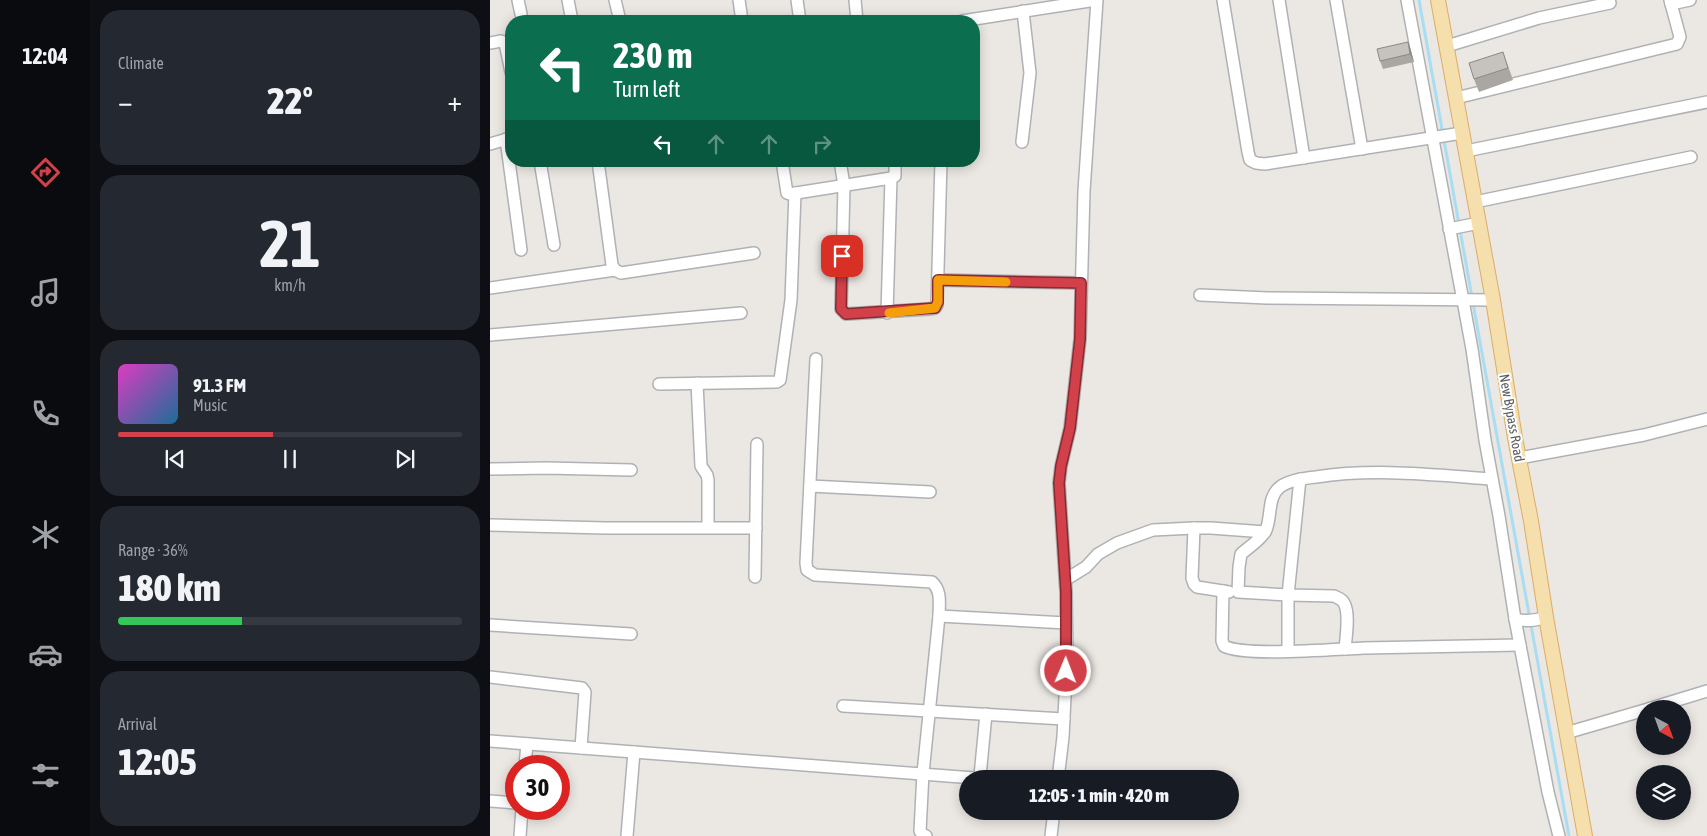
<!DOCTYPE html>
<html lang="en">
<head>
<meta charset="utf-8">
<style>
	:root { --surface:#171b24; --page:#242831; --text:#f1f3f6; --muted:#9ea1a6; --line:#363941; --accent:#d2414a }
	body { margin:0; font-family:"Asap Condensed",sans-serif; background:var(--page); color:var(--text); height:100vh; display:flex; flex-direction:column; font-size:19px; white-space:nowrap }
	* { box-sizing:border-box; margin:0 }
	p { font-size:16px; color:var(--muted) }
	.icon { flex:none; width:28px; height:28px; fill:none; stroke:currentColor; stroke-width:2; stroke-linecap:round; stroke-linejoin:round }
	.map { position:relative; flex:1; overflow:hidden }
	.drawer { display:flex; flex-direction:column; gap:10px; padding:10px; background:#0d0f14; width:400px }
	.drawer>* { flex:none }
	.banner { position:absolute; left:15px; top:15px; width:475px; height:152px; border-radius:20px; box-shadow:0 2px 12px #0003; background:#0b6e4f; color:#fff; overflow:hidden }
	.needle { width:32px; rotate:139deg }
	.controls { position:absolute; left:1146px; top:700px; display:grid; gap:10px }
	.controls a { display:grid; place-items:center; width:55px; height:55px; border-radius:50%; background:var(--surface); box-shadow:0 2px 12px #0003; font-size:25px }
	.speed { position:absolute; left:15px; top:755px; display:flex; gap:10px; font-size:25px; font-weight:700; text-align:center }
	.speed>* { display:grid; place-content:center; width:65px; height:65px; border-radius:50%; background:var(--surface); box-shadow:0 2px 12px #0003; line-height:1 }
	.speed .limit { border:8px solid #d22; background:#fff; color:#111 }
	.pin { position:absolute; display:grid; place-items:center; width:42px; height:42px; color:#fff; margin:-21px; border-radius:10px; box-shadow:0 2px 8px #0006 }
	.me { position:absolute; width:55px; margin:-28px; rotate:1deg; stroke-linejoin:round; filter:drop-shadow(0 0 4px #0008) }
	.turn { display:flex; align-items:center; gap:18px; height:105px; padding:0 25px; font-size:22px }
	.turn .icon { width:65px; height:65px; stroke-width:2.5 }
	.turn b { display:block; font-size:35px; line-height:42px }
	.lanes { display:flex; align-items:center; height:48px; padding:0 25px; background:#0003; justify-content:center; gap:25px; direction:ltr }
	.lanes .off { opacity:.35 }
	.big { font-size:38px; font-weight:800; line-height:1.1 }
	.drawer .widget { flex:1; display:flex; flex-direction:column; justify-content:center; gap:8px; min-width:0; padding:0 18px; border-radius:20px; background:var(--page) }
	.drawer .dial { align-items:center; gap:0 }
	.dial b { font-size:65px; line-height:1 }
	.song { display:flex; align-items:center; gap:15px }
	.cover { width:60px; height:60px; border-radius:8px; background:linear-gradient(135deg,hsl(310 70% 55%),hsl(200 70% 35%)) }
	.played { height:5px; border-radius:2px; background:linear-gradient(90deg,var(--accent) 45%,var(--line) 45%) }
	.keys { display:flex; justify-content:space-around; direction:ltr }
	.heat { display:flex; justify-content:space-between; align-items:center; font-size:28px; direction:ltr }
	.charge { height:8px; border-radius:4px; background:linear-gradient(90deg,#34c759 36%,var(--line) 0) }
	.trip { position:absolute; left:469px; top:770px; width:280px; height:50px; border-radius:25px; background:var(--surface); box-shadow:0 2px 12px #0003; font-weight:800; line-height:50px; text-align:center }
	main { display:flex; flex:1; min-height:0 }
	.dock { display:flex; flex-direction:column; width:90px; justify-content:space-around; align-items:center; background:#090b0e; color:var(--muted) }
	.dock .icon { width:35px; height:35px }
	.dock .current { color:var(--accent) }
	.dock b { font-size:22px; color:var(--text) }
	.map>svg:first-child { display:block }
</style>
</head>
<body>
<main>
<nav class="dock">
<b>12:04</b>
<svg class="icon current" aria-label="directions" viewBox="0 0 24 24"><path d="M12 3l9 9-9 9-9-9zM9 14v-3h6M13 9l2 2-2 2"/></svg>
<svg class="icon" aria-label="music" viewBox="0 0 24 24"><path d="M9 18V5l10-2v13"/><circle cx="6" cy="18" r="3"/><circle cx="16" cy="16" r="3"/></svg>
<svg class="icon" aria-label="phone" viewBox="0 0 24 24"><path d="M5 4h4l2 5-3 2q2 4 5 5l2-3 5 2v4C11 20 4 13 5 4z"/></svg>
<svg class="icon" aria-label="climate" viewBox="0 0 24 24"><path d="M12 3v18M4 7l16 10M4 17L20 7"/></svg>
<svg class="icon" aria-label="car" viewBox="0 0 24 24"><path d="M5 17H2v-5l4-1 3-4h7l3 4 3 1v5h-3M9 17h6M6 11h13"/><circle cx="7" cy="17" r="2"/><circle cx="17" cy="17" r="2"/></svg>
<svg class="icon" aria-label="filters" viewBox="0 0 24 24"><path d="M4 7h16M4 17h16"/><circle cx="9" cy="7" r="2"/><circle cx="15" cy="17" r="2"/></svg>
</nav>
<section class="drawer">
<div class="widget"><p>Climate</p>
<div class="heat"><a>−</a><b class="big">22°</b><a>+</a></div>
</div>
<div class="widget dial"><b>21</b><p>km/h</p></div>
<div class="widget">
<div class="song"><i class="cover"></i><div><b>91.3 FM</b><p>Music</p></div></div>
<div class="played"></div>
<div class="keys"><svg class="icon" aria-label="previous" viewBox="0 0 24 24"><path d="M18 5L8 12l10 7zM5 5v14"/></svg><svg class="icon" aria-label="pause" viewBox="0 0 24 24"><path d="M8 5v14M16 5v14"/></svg><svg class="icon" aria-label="next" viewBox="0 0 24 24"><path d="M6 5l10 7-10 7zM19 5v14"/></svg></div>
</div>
<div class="widget"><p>Range · 36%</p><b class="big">180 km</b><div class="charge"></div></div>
<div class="widget"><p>Arrival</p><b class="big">12:05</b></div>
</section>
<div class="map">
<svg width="1217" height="836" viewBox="0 0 1217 836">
	<rect width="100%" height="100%" fill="#ebe7e2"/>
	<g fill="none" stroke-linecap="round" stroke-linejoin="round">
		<!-- stream -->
		<g stroke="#a9ddf3" stroke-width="3">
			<polyline points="929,0 982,297"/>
			<polyline points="983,303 1079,836"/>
		</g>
		<defs>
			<g id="minor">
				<polyline points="28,0 31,14"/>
				<polyline points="78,0 82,21"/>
				<polyline points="125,0 130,21"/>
				<polyline points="249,0 252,21"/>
				<polyline points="307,0 310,21"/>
				<polyline points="365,0 367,21"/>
				<polyline points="733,0 758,152 760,160 766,163 775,164 972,133"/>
				<polyline points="789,0 814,158"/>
				<polyline points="846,0 872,149"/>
				<path d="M917 0 982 349 995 440 1009 516 1025 619C1036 622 1045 621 1056 617"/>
				<polyline points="1181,4 1200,0"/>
				<polyline points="472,21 606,0"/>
				<polyline points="0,43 11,41 15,43 21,72"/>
				<polyline points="957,46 1049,18 1120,3"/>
				<polyline points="966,98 1187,44 1190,37 1180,0"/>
				<polyline points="16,139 31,250"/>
				<polyline points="532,142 540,73 533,11"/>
				<polyline points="0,144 21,138"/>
				<polyline points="976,151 1217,102"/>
				<polyline points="50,161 64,245"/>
				<polyline points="108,161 122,265 125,270 131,273 264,253"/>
				<polyline points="292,161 297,193 300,194 401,178 405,176 405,161"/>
				<polyline points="350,161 354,185 351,309 356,314 439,309 445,308 447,305 451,161"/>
				<polyline points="985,202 1201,157"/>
				<polyline points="959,229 989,223"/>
				<polyline points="448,280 591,283"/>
				<polyline points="0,288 125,270"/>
				<polyline points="710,295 777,298 1003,300"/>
				<polyline points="397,313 401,178"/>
				<polyline points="0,335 251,313"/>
				<path d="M326 359 316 563 317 570 325 575 442 582C452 591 449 604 449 616L433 773 430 831 432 834 436 836"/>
				<polyline points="207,383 211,466 217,475 218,480 218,527"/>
				<polyline points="169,384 287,382 290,380 301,300 305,193"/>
				<polyline points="1029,458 1154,435 1217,419"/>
				<polyline points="0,469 56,468 141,470"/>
				<polyline points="320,486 440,492"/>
				<polyline points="0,525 115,528 266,528"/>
				<polyline points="265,577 267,444"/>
				<polyline points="575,580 596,567 608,554 627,543 663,530 704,528"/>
				<path d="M733 591 732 641 734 646C754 657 847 649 874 648 926 647 978 646 1030 645"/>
				<polyline points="739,592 707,587 704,584 702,578 704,528 721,528 775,532"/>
				<polyline points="449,616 576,623"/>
				<polyline points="1025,619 1058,792 1069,836"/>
				<polyline points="0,625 141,634"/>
				<path d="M855 649C856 637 860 613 854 603 852 599 848 598 844 596L798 595 748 592 749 567 751 554C760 546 771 540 776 530 782 516 777 497 790 487 799 480 815 478 826 477 885 468 944 475 1002 479"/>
				<polyline points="798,651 798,595 810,479"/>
				<polyline points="0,677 92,688 95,692 91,748"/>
				<polyline points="353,706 574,719"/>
				<polyline points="1158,709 1217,691"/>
				<polyline points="1076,733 1155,710"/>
				<polyline points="0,741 484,778 490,776 496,714"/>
				<polyline points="35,766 37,744"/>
				<polyline points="568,779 573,737 577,656 576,592 569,483 571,466 580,428 590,339 594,191 607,0"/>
				<polyline points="0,801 26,803"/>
				<polyline points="30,836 32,809"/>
				<polyline points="137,836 144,752"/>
				<polyline points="561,836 564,811"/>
			</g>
			<polyline id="major" points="948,0 1003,300 1025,438 1041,521 1056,617 1095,836"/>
		</defs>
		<!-- minor casing -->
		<use href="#minor" stroke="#afb2b5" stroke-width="14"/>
		<!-- major casing -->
		<use href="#major" stroke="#deac67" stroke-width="16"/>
		<!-- minor -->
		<use href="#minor" stroke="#fff" stroke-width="11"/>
		<!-- major -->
		<use href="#major" stroke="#f4dfad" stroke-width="14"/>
	</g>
	<!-- wall -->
	<g fill="#aaa7a3">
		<polygon points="918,42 921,51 924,62 893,69 890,61"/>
		<polygon points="1013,52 1023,80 989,92 984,79"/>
	</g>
	<!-- shaded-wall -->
	<polygon fill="#8b8885" points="918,42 921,51 924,62 920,54"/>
	<!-- building -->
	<g fill="#c6c2be" stroke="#8b8885">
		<polygon points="918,42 920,54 890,61 887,49"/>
		<polygon points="1013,52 1018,68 984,79 979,63"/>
	</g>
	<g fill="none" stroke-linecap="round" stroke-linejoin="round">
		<defs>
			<polyline id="route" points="352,256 351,309 356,314 445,308 448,302 448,280 591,283 590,339 580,428 571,466 569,483 576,592 576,671"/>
		</defs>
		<!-- route casing -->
		<use href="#route" stroke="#882a30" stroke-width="12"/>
		<!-- route -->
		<use href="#route" stroke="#d2414a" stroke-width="9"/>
		<!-- slow -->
		<polyline stroke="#f59e0b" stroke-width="9" points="399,313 445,308 448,302 448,280 516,282"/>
	</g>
	<g text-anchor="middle" stroke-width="4" stroke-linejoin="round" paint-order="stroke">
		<!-- street labels -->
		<g font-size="14" fill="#5a5e60" stroke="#fff">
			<text transform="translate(1022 418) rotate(80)" y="5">New Bypass Road</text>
		</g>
	</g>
</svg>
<div class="controls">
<a><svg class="needle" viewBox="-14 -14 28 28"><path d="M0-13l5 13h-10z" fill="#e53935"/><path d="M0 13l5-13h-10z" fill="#9ea1a6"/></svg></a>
<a><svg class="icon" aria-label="layers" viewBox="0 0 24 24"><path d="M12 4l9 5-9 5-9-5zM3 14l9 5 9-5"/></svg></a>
</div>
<div class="speed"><div class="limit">30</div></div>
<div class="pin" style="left:352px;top:256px;background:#d93025"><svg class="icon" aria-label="arrive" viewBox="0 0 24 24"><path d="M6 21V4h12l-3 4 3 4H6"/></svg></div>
<svg class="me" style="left:576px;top:671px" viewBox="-20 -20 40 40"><circle r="17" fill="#d2414a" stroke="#fff" stroke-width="3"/><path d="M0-11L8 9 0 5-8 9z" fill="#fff"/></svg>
<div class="trip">12:05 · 1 min · 420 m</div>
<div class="banner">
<div class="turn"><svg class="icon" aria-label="left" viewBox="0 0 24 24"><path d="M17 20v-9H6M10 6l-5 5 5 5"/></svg><div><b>230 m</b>Turn left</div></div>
<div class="lanes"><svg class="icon" aria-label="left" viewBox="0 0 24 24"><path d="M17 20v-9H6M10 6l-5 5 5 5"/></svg><svg class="icon off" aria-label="ahead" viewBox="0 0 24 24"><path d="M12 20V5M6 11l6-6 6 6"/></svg><svg class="icon off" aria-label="ahead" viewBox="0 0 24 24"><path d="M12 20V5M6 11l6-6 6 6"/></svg><svg class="icon off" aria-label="right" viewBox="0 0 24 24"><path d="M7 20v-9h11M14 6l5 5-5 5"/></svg></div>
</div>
</div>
</main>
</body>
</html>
